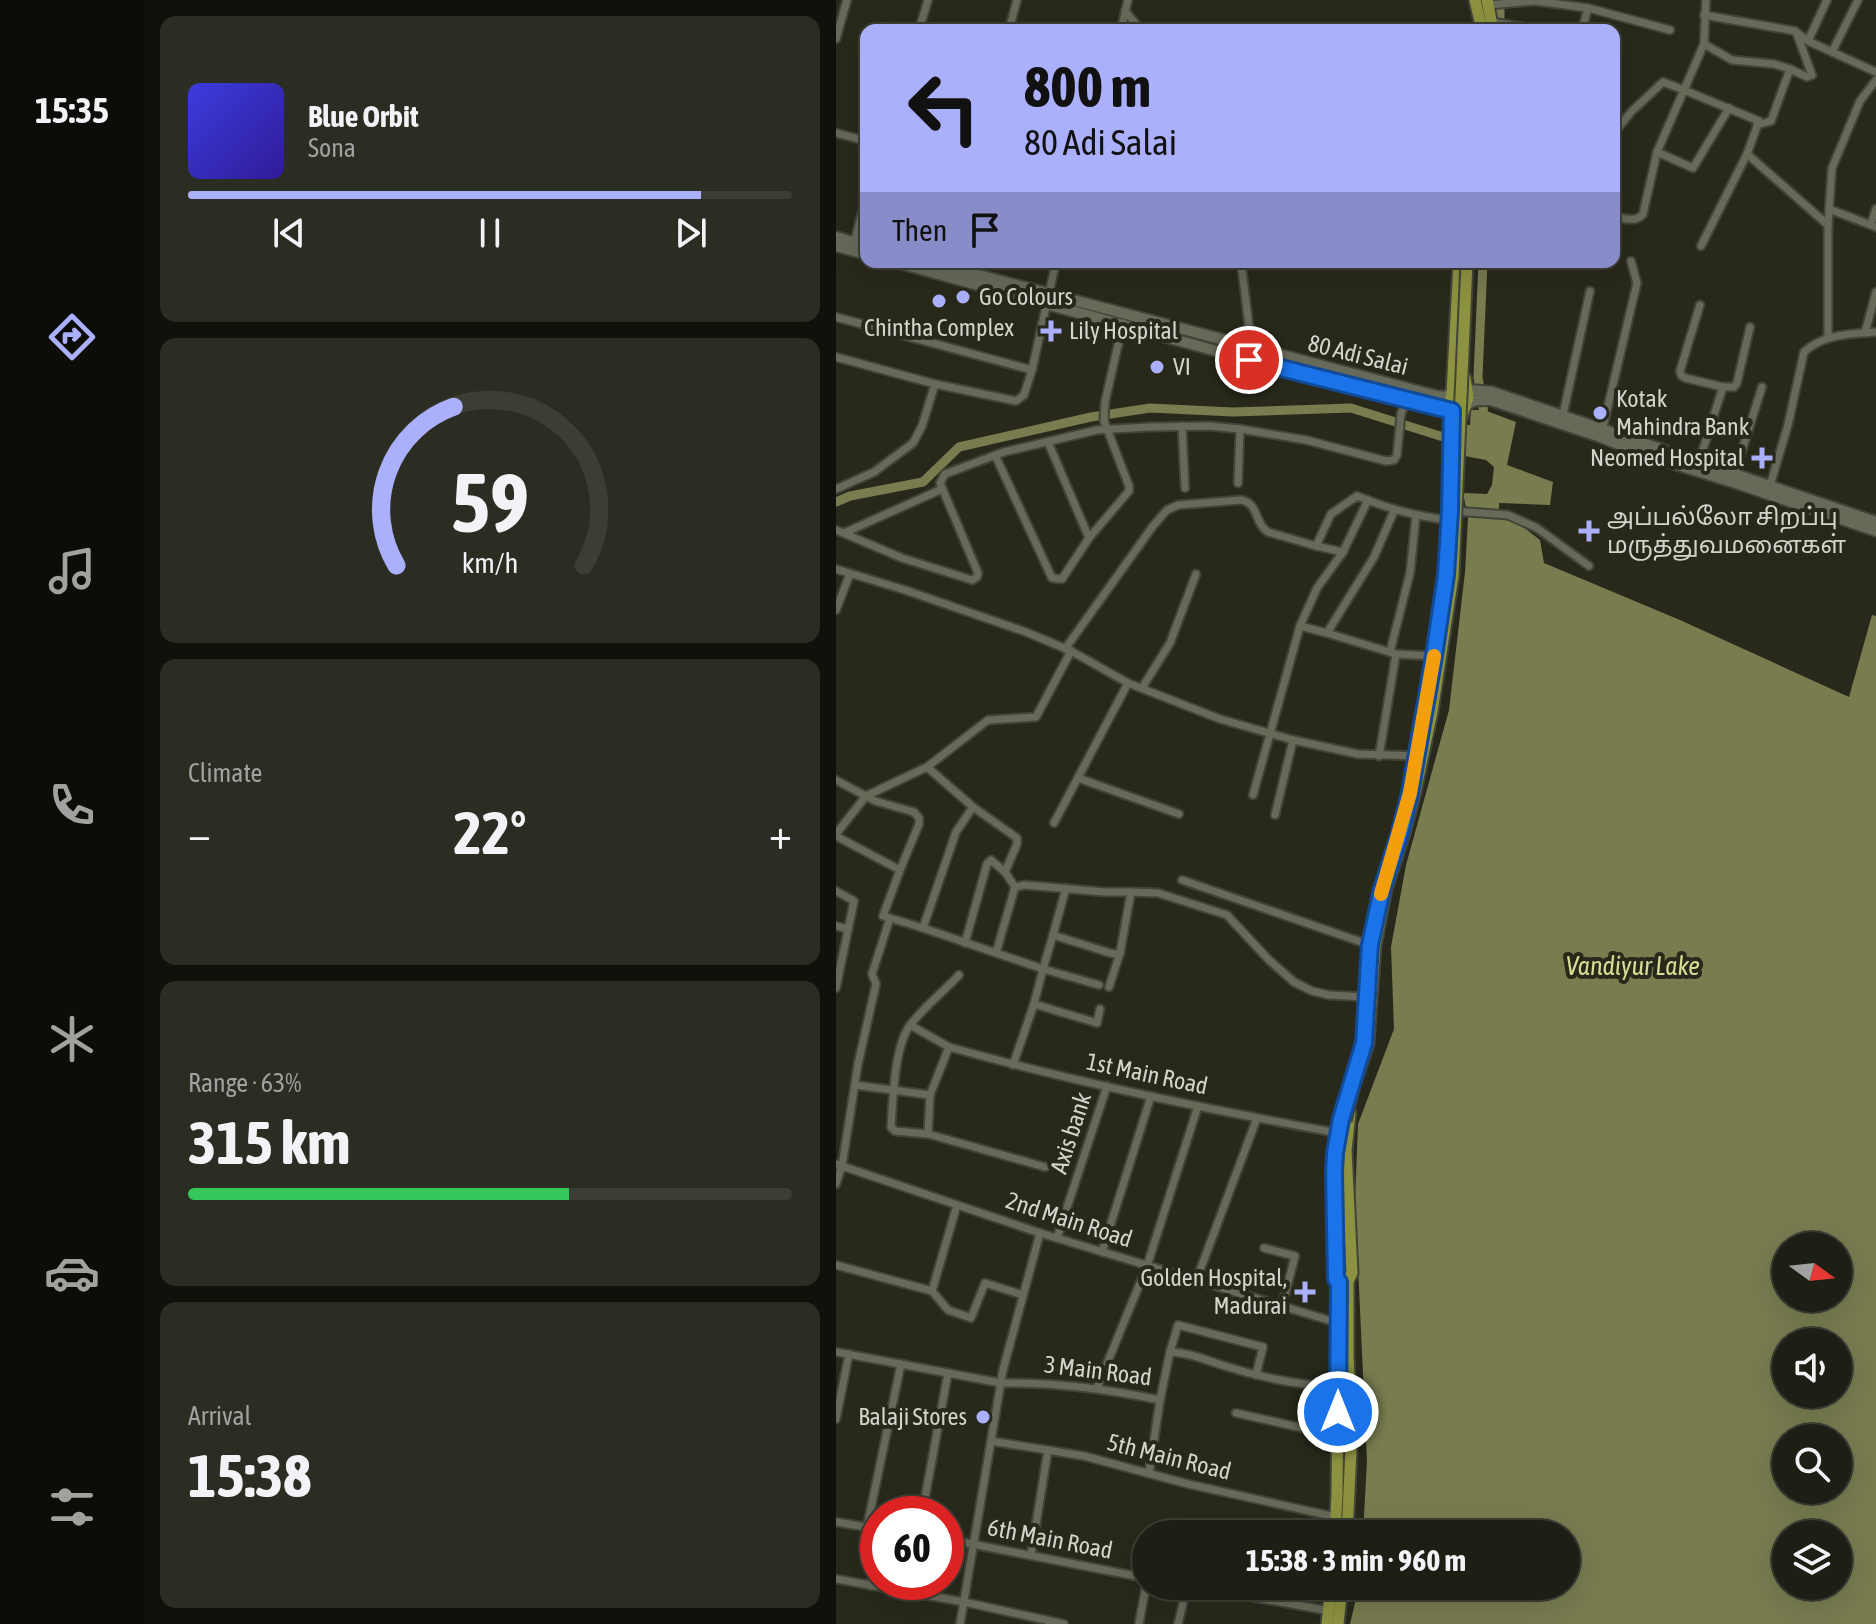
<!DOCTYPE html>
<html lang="en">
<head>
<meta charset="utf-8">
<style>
	:root { --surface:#1e1f14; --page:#2b2c22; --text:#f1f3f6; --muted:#a1a2a0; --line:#3c3d34; --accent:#aab0fb }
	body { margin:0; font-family:"Asap Condensed","Noto Sans Tamil",sans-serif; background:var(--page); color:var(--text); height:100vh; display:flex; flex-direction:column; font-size:30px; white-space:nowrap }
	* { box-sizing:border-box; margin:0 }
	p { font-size:26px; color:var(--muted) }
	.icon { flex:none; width:44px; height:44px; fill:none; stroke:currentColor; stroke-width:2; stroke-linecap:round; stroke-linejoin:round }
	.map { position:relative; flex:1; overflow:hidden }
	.drawer { display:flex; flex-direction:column; gap:16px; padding:16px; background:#10110b; width:692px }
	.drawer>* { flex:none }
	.top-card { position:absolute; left:24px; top:24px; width:760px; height:244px; border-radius:16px; box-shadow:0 8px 32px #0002,0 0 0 2px var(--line); background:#aab0fb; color:#111; overflow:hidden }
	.needle { width:52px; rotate:105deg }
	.controls { position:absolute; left:936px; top:1232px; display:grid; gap:16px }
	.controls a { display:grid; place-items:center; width:80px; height:80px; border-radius:50%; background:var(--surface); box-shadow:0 8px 32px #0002,0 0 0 2px var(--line); font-size:40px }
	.speed { position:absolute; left:24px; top:1496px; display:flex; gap:16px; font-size:40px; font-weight:700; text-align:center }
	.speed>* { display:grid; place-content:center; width:104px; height:104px; border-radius:50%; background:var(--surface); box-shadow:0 8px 32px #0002,0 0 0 2px var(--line); line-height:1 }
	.speed .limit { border:12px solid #d22; background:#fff; color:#111 }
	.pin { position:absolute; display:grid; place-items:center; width:68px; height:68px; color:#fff; margin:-34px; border:4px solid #fff; border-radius:50%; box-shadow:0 2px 8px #0007 }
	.me { position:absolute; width:88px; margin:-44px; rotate:0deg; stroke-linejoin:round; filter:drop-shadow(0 0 6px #0008) }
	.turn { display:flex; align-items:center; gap:28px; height:168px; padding:0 32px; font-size:36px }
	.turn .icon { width:104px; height:104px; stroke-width:2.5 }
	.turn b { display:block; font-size:56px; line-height:68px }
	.then { display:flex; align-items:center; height:76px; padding:0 32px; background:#0003; gap:16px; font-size:30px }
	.big { font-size:60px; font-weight:700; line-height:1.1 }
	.drawer .tile { flex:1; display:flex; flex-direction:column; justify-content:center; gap:12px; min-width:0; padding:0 28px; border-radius:16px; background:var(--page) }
	.drawer .dial { align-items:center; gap:0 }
	.dial svg { height:208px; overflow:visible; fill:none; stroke:var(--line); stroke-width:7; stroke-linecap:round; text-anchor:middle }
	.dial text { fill:var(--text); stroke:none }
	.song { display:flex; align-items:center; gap:24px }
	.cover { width:96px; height:96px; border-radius:12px; background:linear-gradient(135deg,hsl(240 70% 55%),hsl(250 70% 35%)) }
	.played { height:8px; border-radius:4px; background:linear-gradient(90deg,var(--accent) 85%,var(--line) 85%) }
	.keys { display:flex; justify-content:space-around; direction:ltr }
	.heat { display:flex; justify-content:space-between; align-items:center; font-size:44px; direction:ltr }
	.charge { height:12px; border-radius:6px; background:linear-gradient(90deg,#34c759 63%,var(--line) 0) }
	.trip { position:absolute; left:296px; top:1520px; width:448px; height:80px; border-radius:40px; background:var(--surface); box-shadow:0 8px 32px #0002,0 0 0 2px var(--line); font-weight:700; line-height:80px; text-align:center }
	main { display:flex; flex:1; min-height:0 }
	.tabs { display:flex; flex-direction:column; width:144px; justify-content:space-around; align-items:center; background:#0c0c08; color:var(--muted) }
	.tabs .icon { width:56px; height:56px }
	.tabs .selected { color:var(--accent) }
	.tabs b { font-size:36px; color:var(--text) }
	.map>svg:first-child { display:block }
</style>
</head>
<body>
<main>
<nav class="tabs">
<b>15:35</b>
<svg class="icon selected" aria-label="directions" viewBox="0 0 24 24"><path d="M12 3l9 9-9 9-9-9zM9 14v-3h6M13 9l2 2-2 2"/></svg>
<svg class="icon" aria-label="music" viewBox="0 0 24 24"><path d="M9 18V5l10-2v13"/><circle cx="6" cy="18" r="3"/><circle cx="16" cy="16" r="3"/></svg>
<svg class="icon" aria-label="phone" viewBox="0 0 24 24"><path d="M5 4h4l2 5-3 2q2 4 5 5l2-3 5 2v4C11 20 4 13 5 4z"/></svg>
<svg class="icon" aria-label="climate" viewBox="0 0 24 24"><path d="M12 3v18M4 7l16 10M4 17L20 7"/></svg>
<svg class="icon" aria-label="car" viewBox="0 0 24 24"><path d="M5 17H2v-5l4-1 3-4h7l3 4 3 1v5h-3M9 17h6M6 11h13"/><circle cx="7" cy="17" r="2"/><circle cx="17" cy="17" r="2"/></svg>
<svg class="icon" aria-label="filters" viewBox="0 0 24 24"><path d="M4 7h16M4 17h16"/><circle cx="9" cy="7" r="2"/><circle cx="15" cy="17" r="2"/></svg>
</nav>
<section class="drawer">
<div class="tile">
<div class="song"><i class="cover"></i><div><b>Blue Orbit</b><p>Sona</p></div></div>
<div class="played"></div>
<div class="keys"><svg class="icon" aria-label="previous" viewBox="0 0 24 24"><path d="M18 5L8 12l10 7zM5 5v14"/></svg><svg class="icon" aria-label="pause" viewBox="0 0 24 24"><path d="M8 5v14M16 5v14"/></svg><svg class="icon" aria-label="next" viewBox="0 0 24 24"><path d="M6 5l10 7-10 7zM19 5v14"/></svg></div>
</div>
<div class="tile dial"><svg viewBox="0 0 100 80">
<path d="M14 69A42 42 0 1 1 86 69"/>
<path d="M14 69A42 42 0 0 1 36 8" stroke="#aab0fb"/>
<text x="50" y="56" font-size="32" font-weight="700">59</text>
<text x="50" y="72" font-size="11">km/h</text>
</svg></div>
<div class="tile"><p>Climate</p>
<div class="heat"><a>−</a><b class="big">22°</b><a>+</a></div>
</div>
<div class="tile"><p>Range · 63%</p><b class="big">315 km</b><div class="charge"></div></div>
<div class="tile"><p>Arrival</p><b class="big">15:38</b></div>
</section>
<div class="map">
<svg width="1040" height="1624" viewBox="0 0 1040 1624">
	<rect width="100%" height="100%" fill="#28291b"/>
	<!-- water -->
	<path fill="#787c4f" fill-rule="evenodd" d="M635 410H648L680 422 671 465 717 482 714 505 663 503V517C678 518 692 531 704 540L708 563 844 620 1013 697 1036 615 1040 616V1624H514L523 1586H730V1534H527L531 1461 519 1201 522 1124 558 1029 555 947 570 865 613 710 629 572 632 518 627 493 651 494 656 485 658 467 650 460 618 454 622 424 634 425ZM950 1246H1002V1298H950ZM950 1342H1002V1394H950ZM950 1438H1002V1490H950ZM950 1534H1002V1586H950Z"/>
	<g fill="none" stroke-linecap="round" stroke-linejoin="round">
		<!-- canal -->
		<g stroke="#787c4f" stroke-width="9">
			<polyline points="661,0 664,11 664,30"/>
			<polyline points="647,262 642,377 649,420"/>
			<polyline points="0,502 14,496 87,482 123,447 255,417 314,408 397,412 515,408 604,436 622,439"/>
		</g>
		<defs>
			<g id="street">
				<polyline points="652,5 699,1 752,8 834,30"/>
				<polyline points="289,11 305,30"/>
				<polyline points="868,15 959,31 972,41 1040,72"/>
				<polyline points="656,22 705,30"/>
				<polyline points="83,30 92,0"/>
				<polyline points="173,30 181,0"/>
				<polyline points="285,30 292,0"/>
				<polyline points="746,30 752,8"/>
				<polyline points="0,39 11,0"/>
				<polyline points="972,41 991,0"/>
				<polyline points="868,44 896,60 938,64 954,69"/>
				<polyline points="996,52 1022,0"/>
				<polyline points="921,125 935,121 954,69 971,77 976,75 961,34"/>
				<polyline points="0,133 30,141"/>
				<path d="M778 133 795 112 827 82 848 90 821 152 807 214C800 223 788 218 778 217"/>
				<polyline points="821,152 857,168 893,108"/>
				<polyline points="911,154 992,225 992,337"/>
				<polyline points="993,209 1040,227"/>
				<polyline points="1035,224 1040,209"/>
				<polyline points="992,225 996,168 1024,101 1040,80"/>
				<polyline points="18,243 30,198"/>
				<polyline points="865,246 911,154 923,121 848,90 868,44 870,0"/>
				<polyline points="405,262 416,350"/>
				<polyline points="864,305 844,371 845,375 849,378 887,387"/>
				<polyline points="0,317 196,370"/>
				<polyline points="1029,333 1040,292"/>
				<polyline points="0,357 99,384"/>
				<polyline points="726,419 754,291"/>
				<polyline points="346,426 349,488"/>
				<polyline points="766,431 801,283 795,261"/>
				<polyline points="212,442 253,538"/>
				<polyline points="159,455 216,578 226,579 253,538 293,491 293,486 268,421 269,402 287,323"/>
				<polyline points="862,465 887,387 898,387 901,383 914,327"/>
				<polyline points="898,476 926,387"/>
				<polyline points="402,483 404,429"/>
				<polyline points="0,489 38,472 77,443 86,426 99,384 180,401 188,395 196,370 220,262"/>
				<path d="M933 489 952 425 968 352C987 334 1015 334 1040 332"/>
				<polyline points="558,511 538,557 491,633 560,654 598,656"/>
				<polyline points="619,511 672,515 701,528 753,566"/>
				<polyline points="0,530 66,558 136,580 141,577 142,573 104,483 109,474 168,452 261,430 313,427 373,426 404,429 470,440 550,461 558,460 561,455 565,414 570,399"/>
				<polyline points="8,533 106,489"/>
				<polyline points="507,552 532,500"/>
				<polyline points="0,569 69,590 190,632 235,651 292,683 384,719 457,740 522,754 584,756"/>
				<polyline points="0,610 14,574"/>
				<polyline points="464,626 481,588 507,552 480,546"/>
				<path d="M229 649 317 526 331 510 342 505 405 500C423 503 418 523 432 532L480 546 495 514 521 496C554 509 578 516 613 520"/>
				<polyline points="554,652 574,573 580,516"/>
				<polyline points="306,688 334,643 360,574"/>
				<polyline points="543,756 560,654"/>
				<polyline points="242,778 343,814"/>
				<polyline points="0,780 39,801 78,812 83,818 83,824 64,870 47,916 87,928 207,969 217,935 274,953 280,954 284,953 295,892 322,893 391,915 433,960 458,982 476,991 493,995 530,997"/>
				<polyline points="417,795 464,626 491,633"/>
				<polyline points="137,807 181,838 181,844 169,872"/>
				<polyline points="439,815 457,740"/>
				<polyline points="218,823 292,683"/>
				<polyline points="0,834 30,796 91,767"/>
				<polyline points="0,836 64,870"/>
				<polyline points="346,880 534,945"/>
				<polyline points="179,887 189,885 269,892 295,892"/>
				<polyline points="0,891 18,901 0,988"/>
				<polyline points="0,926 12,929"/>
				<polyline points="87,928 120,832 137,807 91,767 152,720 200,717 235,651"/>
				<polyline points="217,935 230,888"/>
				<polyline points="129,943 151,864 155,860 169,872 179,887 160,953"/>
				<polyline points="263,985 207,969 198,1004 261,1023 264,1009"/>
				<polyline points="273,987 284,953"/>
				<polyline points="74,1025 113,1047 94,1095"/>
				<path d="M113 1047C241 1083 371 1109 502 1133"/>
				<polyline points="177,1065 198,1004"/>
				<polyline points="19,1085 94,1095 92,1134 209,1167"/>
				<path d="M92 1134 59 1131 55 1127C57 1100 58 1045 75 1024 89 1006 108 991 123 975"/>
				<polyline points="0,1164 204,1233 502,1323"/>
				<polyline points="0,1184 6,1166 22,1064 40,984 36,974 54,918"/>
				<polyline points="221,1238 271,1086"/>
				<polyline points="428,1248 459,1256 446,1306"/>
				<polyline points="266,1252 315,1096"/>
				<polyline points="0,1265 96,1291 121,1205"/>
				<polyline points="360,1281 421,1118"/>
				<polyline points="96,1291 112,1310 135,1318 149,1283 187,1295"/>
				<path d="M0 1352 165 1383C219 1382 271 1389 324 1400L334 1352C355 1353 369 1360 389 1366 426 1378 464 1385 502 1387"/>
				<polyline points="334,1352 342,1325 427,1347 420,1375"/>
				<polyline points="261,1388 311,1266 362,1106"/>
				<polyline points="400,1413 502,1436"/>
				<polyline points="0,1419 13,1354"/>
				<polyline points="155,1441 248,1456 352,1484 500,1517"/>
				<polyline points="313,1473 324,1400"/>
				<polyline points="86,1514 112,1373"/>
				<polyline points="0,1522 42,1529"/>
				<polyline points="31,1527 65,1364"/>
				<polyline points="110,1539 310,1578"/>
				<polyline points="195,1555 212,1450"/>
				<polyline points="0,1579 128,1602 228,1624"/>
				<polyline points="35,1586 42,1544"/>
				<polyline points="354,1586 494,1611"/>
				<polyline points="124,1624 167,1370 204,1233"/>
				<polyline points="303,1624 310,1586"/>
				<polyline points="342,1624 351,1586"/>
			</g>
			<g id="secondary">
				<polyline points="0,237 30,246"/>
				<polyline points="0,246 30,254"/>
				<path d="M59 262 413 360 620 412 624 411C637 399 637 400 655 400L762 436 816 457 897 482 1040 531"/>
				<polyline points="93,262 601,396 609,397 624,389 656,392 1040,522"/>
			</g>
			<g id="primary">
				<polyline points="639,0 646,30"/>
				<polyline points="651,0 657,30"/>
				<polyline points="626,416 632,397 629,378"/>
				<polyline points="581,757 610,575 614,511 616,411 614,403 616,394 623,262"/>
				<polyline points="512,1281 516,1273 510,1150 514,1113"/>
				<path d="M503 1282 500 1279C499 1222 493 1164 508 1109"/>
				<polyline points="499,1534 501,1494 503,1275"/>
				<polyline points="511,1534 516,1428 512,1358 512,1277"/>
				<polyline points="491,1624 495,1586"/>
				<polyline points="502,1624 506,1586"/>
			</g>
		</defs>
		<!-- street casing -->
		<use href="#street" stroke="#434438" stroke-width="11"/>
		<!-- secondary casing -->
		<use href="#secondary" stroke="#434438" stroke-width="14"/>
		<!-- primary casing -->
		<use href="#primary" stroke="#434438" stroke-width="15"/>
		<!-- street -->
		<use href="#street" stroke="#676959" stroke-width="7"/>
		<!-- secondary -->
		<use href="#secondary" stroke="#676959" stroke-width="10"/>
		<!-- primary -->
		<use href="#primary" stroke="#8d9240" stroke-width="11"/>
		<defs>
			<polyline id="primary-bridge" points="509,1121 518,1085 532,1044 539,946 550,889 568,834 579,792 596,712 617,576 631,262"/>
		</defs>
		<!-- primary-bridge casing -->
		<use href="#primary-bridge" stroke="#434438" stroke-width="15" stroke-linecap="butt"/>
		<!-- primary-bridge -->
		<use href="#primary-bridge" stroke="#8d9240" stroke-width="11"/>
	</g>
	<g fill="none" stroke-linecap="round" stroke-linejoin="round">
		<defs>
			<polyline id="route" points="413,360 616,411 614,511 610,575 598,656 574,793 564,833 546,889 534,945 528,1043 505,1119 499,1153 498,1172 500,1279 503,1282 502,1412"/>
		</defs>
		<!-- route casing -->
		<use href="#route" stroke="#114b97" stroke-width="20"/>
		<!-- route -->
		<use href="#route" stroke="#1a73e8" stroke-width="14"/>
		<!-- slow -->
		<polyline stroke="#f59e0b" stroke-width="14" points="545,894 574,793 598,656"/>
	</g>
	<!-- markers -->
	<g fill="#aab0fb" stroke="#28291b" stroke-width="3">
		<circle cx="127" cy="297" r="8"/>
		<circle cx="103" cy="301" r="8"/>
		<path d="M211 319h8v8h8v8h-8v8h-8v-8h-8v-8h8z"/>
		<circle cx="321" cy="367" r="8"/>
		<circle cx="764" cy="413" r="8"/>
		<path d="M922 446h8v8h8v8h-8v8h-8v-8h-8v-8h8z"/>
		<path d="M749 519h8v8h8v8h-8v8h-8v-8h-8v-8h8z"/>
		<path d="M465 1280h8v8h8v8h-8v8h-8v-8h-8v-8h8z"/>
		<circle cx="147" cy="1417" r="8"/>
	</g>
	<g text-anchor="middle" stroke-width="8" stroke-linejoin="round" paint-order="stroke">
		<!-- poi labels -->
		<g font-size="24" fill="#d3d4cb" stroke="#28291b" text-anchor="start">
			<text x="143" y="305">Go Colours</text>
			<text x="103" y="336" text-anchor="middle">Chintha Complex</text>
			<text x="233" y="339">Lily Hospital</text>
			<text x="337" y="375">VI</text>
			<text x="780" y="407">Kotak<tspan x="780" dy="28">Mahindra Bank</tspan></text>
			<text x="908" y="466" text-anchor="end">Neomed Hospital</text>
			<text x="771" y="525">அப்பல்லோ சிறப்பு<tspan x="771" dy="28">மருத்துவமனைகள்</tspan></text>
			<text x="451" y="1286" text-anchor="end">Golden Hospital,<tspan x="451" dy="28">Madurai</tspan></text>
			<text x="131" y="1425" text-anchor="end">Balaji Stores</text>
		</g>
		<!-- street labels -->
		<g font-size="24" fill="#d3d4cb" stroke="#28291b">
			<text transform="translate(522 355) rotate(14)" y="8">80 Adi Salai</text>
			<text transform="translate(311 1074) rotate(12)" y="8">1st Main Road</text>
			<text transform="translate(235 1133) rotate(-72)" y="8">Axis bank</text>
			<text transform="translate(233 1220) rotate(18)" y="8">2nd Main Road</text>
			<text transform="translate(262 1371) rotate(7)" y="8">3 Main Road</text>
			<text transform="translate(333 1457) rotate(14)" y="8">5th Main Road</text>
			<text transform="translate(214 1539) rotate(11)" y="8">6th Main Road</text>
		</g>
		<!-- water labels -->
		<g font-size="26" font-style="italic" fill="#d6dd94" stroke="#28291b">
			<text x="797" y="975">Vandiyur Lake</text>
		</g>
	</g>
</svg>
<div class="controls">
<a><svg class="needle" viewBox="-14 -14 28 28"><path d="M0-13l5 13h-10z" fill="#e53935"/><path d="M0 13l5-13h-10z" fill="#a1a2a0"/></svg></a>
<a><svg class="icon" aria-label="sound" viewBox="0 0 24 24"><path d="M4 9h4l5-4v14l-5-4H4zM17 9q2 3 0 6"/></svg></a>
<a><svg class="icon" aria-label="search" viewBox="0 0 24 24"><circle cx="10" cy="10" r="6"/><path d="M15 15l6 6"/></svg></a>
<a><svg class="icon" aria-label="layers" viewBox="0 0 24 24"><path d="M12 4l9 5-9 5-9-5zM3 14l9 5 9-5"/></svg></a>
</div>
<div class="speed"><div class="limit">60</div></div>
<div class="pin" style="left:413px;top:360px;background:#d93025"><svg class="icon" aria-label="arrive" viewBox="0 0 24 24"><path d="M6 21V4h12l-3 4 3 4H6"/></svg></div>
<svg class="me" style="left:502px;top:1412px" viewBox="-20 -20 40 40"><circle r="17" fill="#1a73e8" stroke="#fff" stroke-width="3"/><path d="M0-11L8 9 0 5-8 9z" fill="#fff"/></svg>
<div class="trip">15:38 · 3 min · 960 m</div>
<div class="top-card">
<div class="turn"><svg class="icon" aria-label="left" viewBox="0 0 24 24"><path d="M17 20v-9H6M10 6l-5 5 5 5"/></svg><div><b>800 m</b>80 Adi Salai</div></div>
<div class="then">Then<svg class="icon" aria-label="arrive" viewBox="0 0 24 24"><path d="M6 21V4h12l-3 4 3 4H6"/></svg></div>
</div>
</div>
</main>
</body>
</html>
